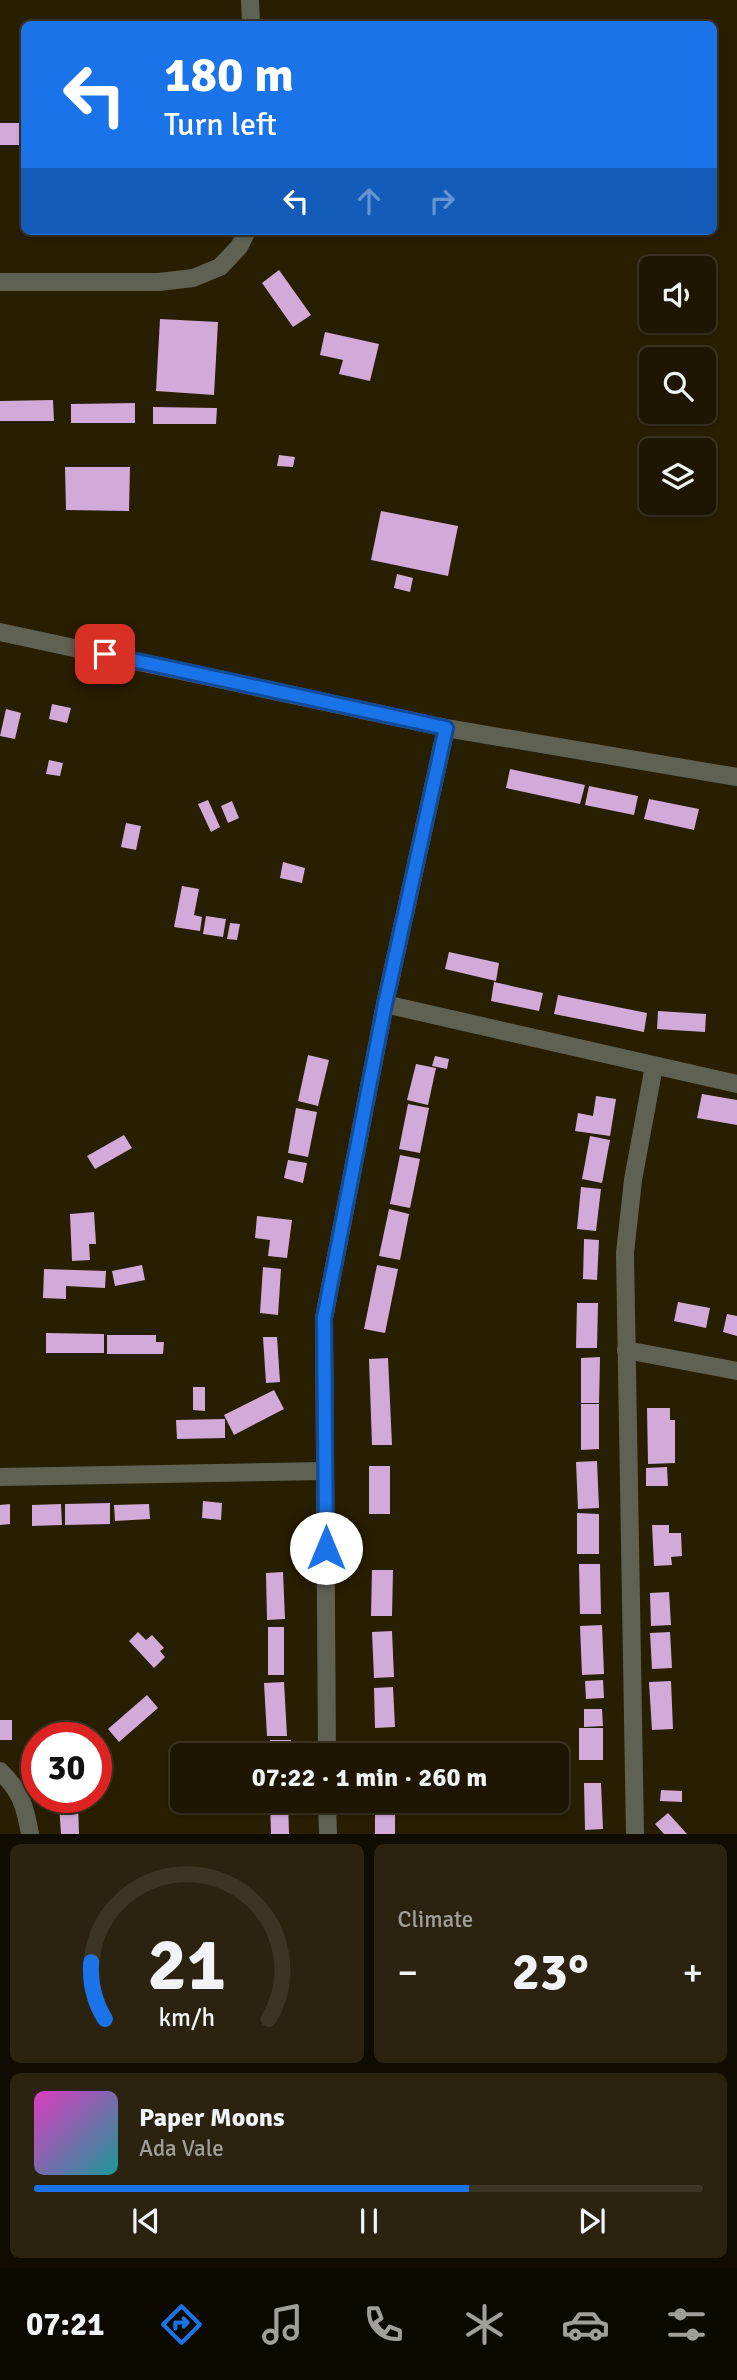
<!DOCTYPE html>
<html lang="en">
<head>
<meta charset="utf-8">
<style>
	:root { --surface:#1e1601; --page:#2b2310; --text:#f1f3f6; --muted:#a19f99; --line:#3c3523; --accent:#1a73e8 }
	body { margin:0; font-family:Signika,sans-serif; background:var(--page); color:var(--text); height:100vh; display:flex; flex-direction:column; font-size:26px; white-space:nowrap }
	* { box-sizing:border-box; margin:0 }
	p { font-size:23px; color:var(--muted) }
	.icon { flex:none; width:38px; height:38px; fill:none; stroke:currentColor; stroke-width:2; stroke-linecap:round; stroke-linejoin:round }
	.map { position:relative; height:1834px; overflow:hidden }
	.panel { display:flex; flex-direction:column; gap:10px; padding:10px; background:#100c01; flex:1 }
	.panel>* { flex:none }
	.guide { position:absolute; left:21px; top:21px; width:696px; height:214px; border-radius:10px; box-shadow:0 2px 5px #0004,0 0 0 2px var(--line); background:#1a73e8; color:#fff; overflow:hidden }
	.tools { position:absolute; left:639px; top:256px; display:grid; gap:14px }
	.tools a { display:grid; place-items:center; width:77px; height:77px; border-radius:10px; background:var(--surface); box-shadow:0 2px 5px #0004,0 0 0 2px var(--line); font-size:35px }
	.speed { position:absolute; left:21px; top:1722px; display:flex; gap:14px; font-size:35px; font-weight:700; text-align:center }
	.speed>* { display:grid; place-content:center; width:91px; height:91px; border-radius:50%; background:var(--surface); box-shadow:0 2px 5px #0004,0 0 0 2px var(--line); line-height:1 }
	.speed .limit { border:10px solid #d22; background:#fff; color:#111 }
	.pin { position:absolute; display:grid; place-items:center; width:60px; height:60px; color:#fff; margin:-30px; border-radius:14px; box-shadow:0 4px 10px #0006 }
	.me { position:absolute; width:77px; margin:-38px; rotate:0deg; stroke-linejoin:round; filter:drop-shadow(0 0 5px #0008) }
	.turn { display:flex; align-items:center; gap:24px; height:147px; padding:0 28px; font-size:32px }
	.turn .icon { width:91px; height:91px; stroke-width:2.5 }
	.turn b { display:block; font-size:49px; line-height:60px }
	.lanes { display:flex; align-items:center; height:66px; padding:0 28px; background:#0003; justify-content:center; gap:35px; direction:ltr }
	.lanes .off { opacity:.35 }
	.big { font-size:52px; font-weight:700; line-height:1.1 }
	.panel .widget { flex:1; display:flex; flex-direction:column; justify-content:center; gap:10px; min-width:0; padding:0 24px; border-radius:10px; background:var(--page) }
	.panel .dial { align-items:center; gap:0 }
	.dial svg { height:182px; overflow:visible; fill:none; stroke:var(--line); stroke-width:7; stroke-linecap:round; text-anchor:middle }
	.dial text { fill:var(--text); stroke:none }
	.song { display:flex; align-items:center; gap:21px }
	.cover { width:84px; height:84px; border-radius:10px; background:linear-gradient(135deg,hsl(310 70% 55%),hsl(180 70% 35%)) }
	.played { height:7px; border-radius:4px; background:linear-gradient(90deg,var(--accent) 65%,var(--line) 65%) }
	.keys { display:flex; justify-content:space-around; direction:ltr }
	.heat { display:flex; justify-content:space-between; align-items:center; font-size:38px; direction:ltr }
	.panel .tiles { flex:1; display:grid; gap:10px; grid-template-columns:1fr 1fr }
	.widget:last-child { grid-column:span 2 }
	.trip { position:absolute; left:170px; top:1743px; width:399px; height:70px; border-radius:10px; background:var(--surface); box-shadow:0 2px 5px #0004,0 0 0 2px var(--line); font-weight:700; line-height:70px; text-align:center }
	.dock { display:flex; height:112px; justify-content:space-around; align-items:center; background:#0c0900; color:var(--muted) }
	.dock .icon { width:49px; height:49px }
	.dock .on { color:var(--accent) }
	.dock b { font-size:32px; color:var(--text) }
	.map>svg:first-child { display:block }
</style>
</head>
<body>
<div class="map">
<svg width="737" height="1834" viewBox="0 0 737 1834">
	<rect width="100%" height="100%" fill="#281e01"/>
	<!-- building -->
	<g fill="#d1aada">
		<rect x="0" y="123" width="24" height="22"/>
		<polygon points="279,270 311,315 293,327 262,283"/>
		<polygon points="160,319 218,322 214,395 156,391"/>
		<polygon points="325,332 379,344 370,381 339,374 343,360 320,355"/>
		<polygon points="53,400 54,421 0,421 0,401"/>
		<polygon points="135,403 135,423 71,423 71,404"/>
		<polygon points="153,407 217,408 216,424 153,424"/>
		<polygon points="279,455 295,457 293,467 277,466"/>
		<polygon points="65,467 130,467 129,511 66,510"/>
		<polygon points="381,511 458,526 448,576 371,560"/>
		<polygon points="397,574 413,578 410,592 394,588"/>
		<polygon points="52,704 71,708 67,723 49,719"/>
		<polygon points="6,709 21,713 15,739 0,736"/>
		<polygon points="49,760 63,763 60,776 46,774"/>
		<polygon points="510,769 585,785 580,804 506,788"/>
		<polygon points="589,786 638,796 634,815 585,805"/>
		<polygon points="649,799 699,809 694,830 644,819"/>
		<polygon points="208,800 220,827 211,832 198,804"/>
		<polygon points="232,801 239,818 228,823 221,806"/>
		<polygon points="126,823 141,826 136,850 121,847"/>
		<polygon points="283,862 305,868 302,883 280,878"/>
		<polygon points="182,886 199,889 194,915 202,917 200,931 174,927"/>
		<polygon points="206,916 226,919 223,937 203,934"/>
		<polygon points="230,923 240,924 237,940 227,939"/>
		<polygon points="449,952 499,963 496,981 445,969"/>
		<polygon points="494,982 543,993 539,1011 491,1001"/>
		<polygon points="558,995 647,1013 644,1032 554,1014"/>
		<polygon points="658,1011 706,1014 705,1032 657,1029"/>
		<polygon points="308,1055 329,1060 318,1106 298,1101"/>
		<polygon points="435,1056 449,1059 447,1069 432,1066"/>
		<polygon points="416,1064 436,1068 428,1105 407,1100"/>
		<polygon points="702,1094 737,1100 737,1125 697,1118"/>
		<polygon points="596,1096 616,1099 610,1136 575,1131 578,1113 593,1116"/>
		<polygon points="408,1104 429,1108 420,1153 399,1149"/>
		<polygon points="296,1108 317,1112 308,1157 288,1153"/>
		<polygon points="124,1135 132,1148 95,1169 87,1156"/>
		<polygon points="590,1136 610,1140 602,1183 582,1179"/>
		<polygon points="400,1155 420,1159 410,1208 390,1204"/>
		<polygon points="288,1160 307,1163 303,1183 284,1178"/>
		<polygon points="581,1187 601,1189 596,1231 577,1229"/>
		<polygon points="389,1209 409,1214 400,1260 379,1256"/>
		<polygon points="94,1212 96,1244 89,1244 90,1260 72,1261 70,1214"/>
		<polygon points="257,1216 292,1220 287,1258 268,1256 270,1240 255,1238"/>
		<polygon points="584,1239 599,1240 597,1280 583,1279"/>
		<polygon points="142,1265 145,1280 115,1286 112,1271"/>
		<polygon points="377,1265 398,1269 385,1333 364,1329"/>
		<polygon points="263,1267 281,1269 278,1315 260,1313"/>
		<polygon points="44,1269 106,1271 105,1288 66,1286 66,1299 43,1298"/>
		<polygon points="678,1302 710,1308 706,1328 674,1321"/>
		<polygon points="577,1303 598,1303 597,1348 576,1348"/>
		<polygon points="727,1314 737,1316 737,1336 723,1332"/>
		<polygon points="46,1333 104,1334 104,1353 46,1353"/>
		<polygon points="107,1335 156,1335 156,1342 164,1342 163,1354 107,1354"/>
		<polygon points="263,1337 277,1337 280,1382 266,1383"/>
		<polygon points="600,1357 599,1403 581,1403 581,1358"/>
		<polygon points="388,1358 392,1445 372,1445 369,1359"/>
		<polygon points="193,1387 205,1387 205,1411 193,1410"/>
		<polygon points="274,1390 284,1409 234,1435 224,1415"/>
		<polygon points="581,1404 599,1404 599,1449 581,1450"/>
		<polygon points="647,1408 670,1408 670,1420 675,1420 675,1463 648,1464"/>
		<polygon points="225,1419 225,1438 177,1439 176,1420"/>
		<polygon points="597,1461 599,1508 578,1509 576,1462"/>
		<rect x="369" y="1466" width="21" height="48"/>
		<polygon points="667,1467 668,1486 646,1486 646,1468"/>
		<polygon points="203,1501 222,1503 221,1520 202,1518"/>
		<polygon points="110,1503 110,1524 65,1525 65,1504"/>
		<polygon points="10,1504 10,1524 0,1525 0,1505"/>
		<polygon points="61,1504 62,1525 32,1526 32,1505"/>
		<polygon points="149,1504 150,1519 115,1521 114,1505"/>
		<polygon points="577,1513 599,1514 599,1554 577,1554"/>
		<polygon points="652,1525 669,1525 669,1533 681,1533 682,1556 671,1557 672,1565 654,1566"/>
		<polygon points="579,1564 600,1564 601,1614 580,1614"/>
		<polygon points="372,1570 393,1570 392,1616 371,1616"/>
		<polygon points="283,1572 285,1619 267,1620 266,1573"/>
		<polygon points="669,1592 671,1625 651,1626 650,1593"/>
		<polygon points="602,1625 604,1674 582,1675 580,1626"/>
		<rect x="268" y="1627" width="16" height="48"/>
		<polygon points="392,1631 394,1677 374,1678 372,1632"/>
		<polygon points="138,1632 146,1640 152,1635 164,1648 160,1651 165,1657 154,1668 129,1641"/>
		<polygon points="670,1632 672,1668 652,1669 650,1633"/>
		<polygon points="603,1680 604,1698 586,1699 585,1681"/>
		<polygon points="671,1681 673,1729 652,1730 649,1682"/>
		<polygon points="284,1682 287,1736 267,1736 264,1683"/>
		<polygon points="393,1687 395,1727 375,1728 374,1688"/>
		<polygon points="147,1695 158,1708 119,1742 108,1729"/>
		<polygon points="584,1709 602,1709 603,1726 584,1727"/>
		<rect x="0" y="1720" width="12" height="20"/>
		<rect x="579" y="1728" width="24" height="32"/>
		<polygon points="270,1740 291,1740 290,1755 270,1755"/>
		<polygon points="375,1741 394,1741 395,1755 375,1755"/>
		<polygon points="584,1783 601,1783 603,1829 585,1830"/>
		<polygon points="661,1790 682,1791 682,1802 660,1801"/>
		<rect x="375" y="1801" width="20" height="33"/>
		<polygon points="270,1802 288,1802 289,1834 271,1834"/>
		<polygon points="78,1803 79,1834 61,1834 59,1804"/>
		<polygon points="668,1813 687,1834 664,1834 655,1824"/>
	</g>
	<g fill="none" stroke-linecap="round" stroke-linejoin="round">
		<!-- minor -->
		<g stroke="#5f6153" stroke-width="18">
			<polyline points="250,0 251,24"/>
			<polyline points="0,282 159,282 193,278 220,267 239,247 247,231"/>
			<polyline points="385,1004 737,1084"/>
			<polyline points="626,1350 737,1371"/>
			<polyline points="0,1477 325,1471"/>
			<polyline points="327,1755 324,1318 385,1004 446,728"/>
			<path d="M0 1771C21 1791 25 1806 30 1834"/>
			<polyline points="327,1801 328,1834"/>
			<polyline points="635,1834 625,1253 633,1180 654,1066"/>
		</g>
		<!-- tertiary -->
		<polyline stroke="#5f6153" stroke-width="18" points="0,632 446,728 737,777"/>
	</g>
	<g fill="none" stroke-linecap="round" stroke-linejoin="round">
		<defs>
			<polyline id="route" points="105,654 446,728 385,1004 324,1318 326,1548"/>
		</defs>
		<!-- route casing -->
		<use href="#route" stroke="#114b97" stroke-width="18"/>
		<!-- route -->
		<use href="#route" stroke="#1a73e8" stroke-width="12"/>
	</g>
</svg>
<div class="tools">
<a><svg class="icon" aria-label="sound" viewBox="0 0 24 24"><path d="M4 9h4l5-4v14l-5-4H4zM17 9q2 3 0 6"/></svg></a>
<a><svg class="icon" aria-label="search" viewBox="0 0 24 24"><circle cx="10" cy="10" r="6"/><path d="M15 15l6 6"/></svg></a>
<a><svg class="icon" aria-label="layers" viewBox="0 0 24 24"><path d="M12 4l9 5-9 5-9-5zM3 14l9 5 9-5"/></svg></a>
</div>
<div class="speed"><div class="limit">30</div></div>
<div class="pin" style="left:105px;top:654px;background:#d93025"><svg class="icon" aria-label="arrive" viewBox="0 0 24 24"><path d="M6 21V4h12l-3 4 3 4H6"/></svg></div>
<svg class="me" style="left:326px;top:1548px" viewBox="-20 -20 40 40"><circle r="19" fill="#fff"/><path d="M0-13L10 11 0 6-10 11z" fill="#1a73e8"/></svg>
<div class="trip">07:22 · 1 min · 260 m</div>
<div class="guide">
<div class="turn"><svg class="icon" aria-label="left" viewBox="0 0 24 24"><path d="M17 20v-9H6M10 6l-5 5 5 5"/></svg><div><b>180 m</b>Turn left</div></div>
<div class="lanes"><svg class="icon" aria-label="left" viewBox="0 0 24 24"><path d="M17 20v-9H6M10 6l-5 5 5 5"/></svg><svg class="icon off" aria-label="ahead" viewBox="0 0 24 24"><path d="M12 20V5M6 11l6-6 6 6"/></svg><svg class="icon off" aria-label="right" viewBox="0 0 24 24"><path d="M7 20v-9h11M14 6l5 5-5 5"/></svg></div>
</div>
</div>
<section class="panel">
<div class="tiles">
<div class="widget dial"><svg viewBox="0 0 100 80">
<path d="M14 69A42 42 0 1 1 86 69"/>
<path d="M14 69A42 42 0 0 1 8 44" stroke="#1a73e8"/>
<text x="50" y="56" font-size="32" font-weight="700">21</text>
<text x="50" y="72" font-size="11">km/h</text>
</svg></div>
<div class="widget"><p>Climate</p>
<div class="heat"><a>−</a><b class="big">23°</b><a>+</a></div>
</div>
<div class="widget">
<div class="song"><i class="cover"></i><div><b>Paper Moons</b><p>Ada Vale</p></div></div>
<div class="played"></div>
<div class="keys"><svg class="icon" aria-label="previous" viewBox="0 0 24 24"><path d="M18 5L8 12l10 7zM5 5v14"/></svg><svg class="icon" aria-label="pause" viewBox="0 0 24 24"><path d="M8 5v14M16 5v14"/></svg><svg class="icon" aria-label="next" viewBox="0 0 24 24"><path d="M6 5l10 7-10 7zM19 5v14"/></svg></div>
</div>
</div>
</section>
<nav class="dock">
<b>07:21</b>
<svg class="icon on" aria-label="directions" viewBox="0 0 24 24"><path d="M12 3l9 9-9 9-9-9zM9 14v-3h6M13 9l2 2-2 2"/></svg>
<svg class="icon" aria-label="music" viewBox="0 0 24 24"><path d="M9 18V5l10-2v13"/><circle cx="6" cy="18" r="3"/><circle cx="16" cy="16" r="3"/></svg>
<svg class="icon" aria-label="phone" viewBox="0 0 24 24"><path d="M5 4h4l2 5-3 2q2 4 5 5l2-3 5 2v4C11 20 4 13 5 4z"/></svg>
<svg class="icon" aria-label="climate" viewBox="0 0 24 24"><path d="M12 3v18M4 7l16 10M4 17L20 7"/></svg>
<svg class="icon" aria-label="car" viewBox="0 0 24 24"><path d="M5 17H2v-5l4-1 3-4h7l3 4 3 1v5h-3M9 17h6M6 11h13"/><circle cx="7" cy="17" r="2"/><circle cx="17" cy="17" r="2"/></svg>
<svg class="icon" aria-label="filters" viewBox="0 0 24 24"><path d="M4 7h16M4 17h16"/><circle cx="9" cy="7" r="2"/><circle cx="15" cy="17" r="2"/></svg>
</nav>
</body>
</html>
